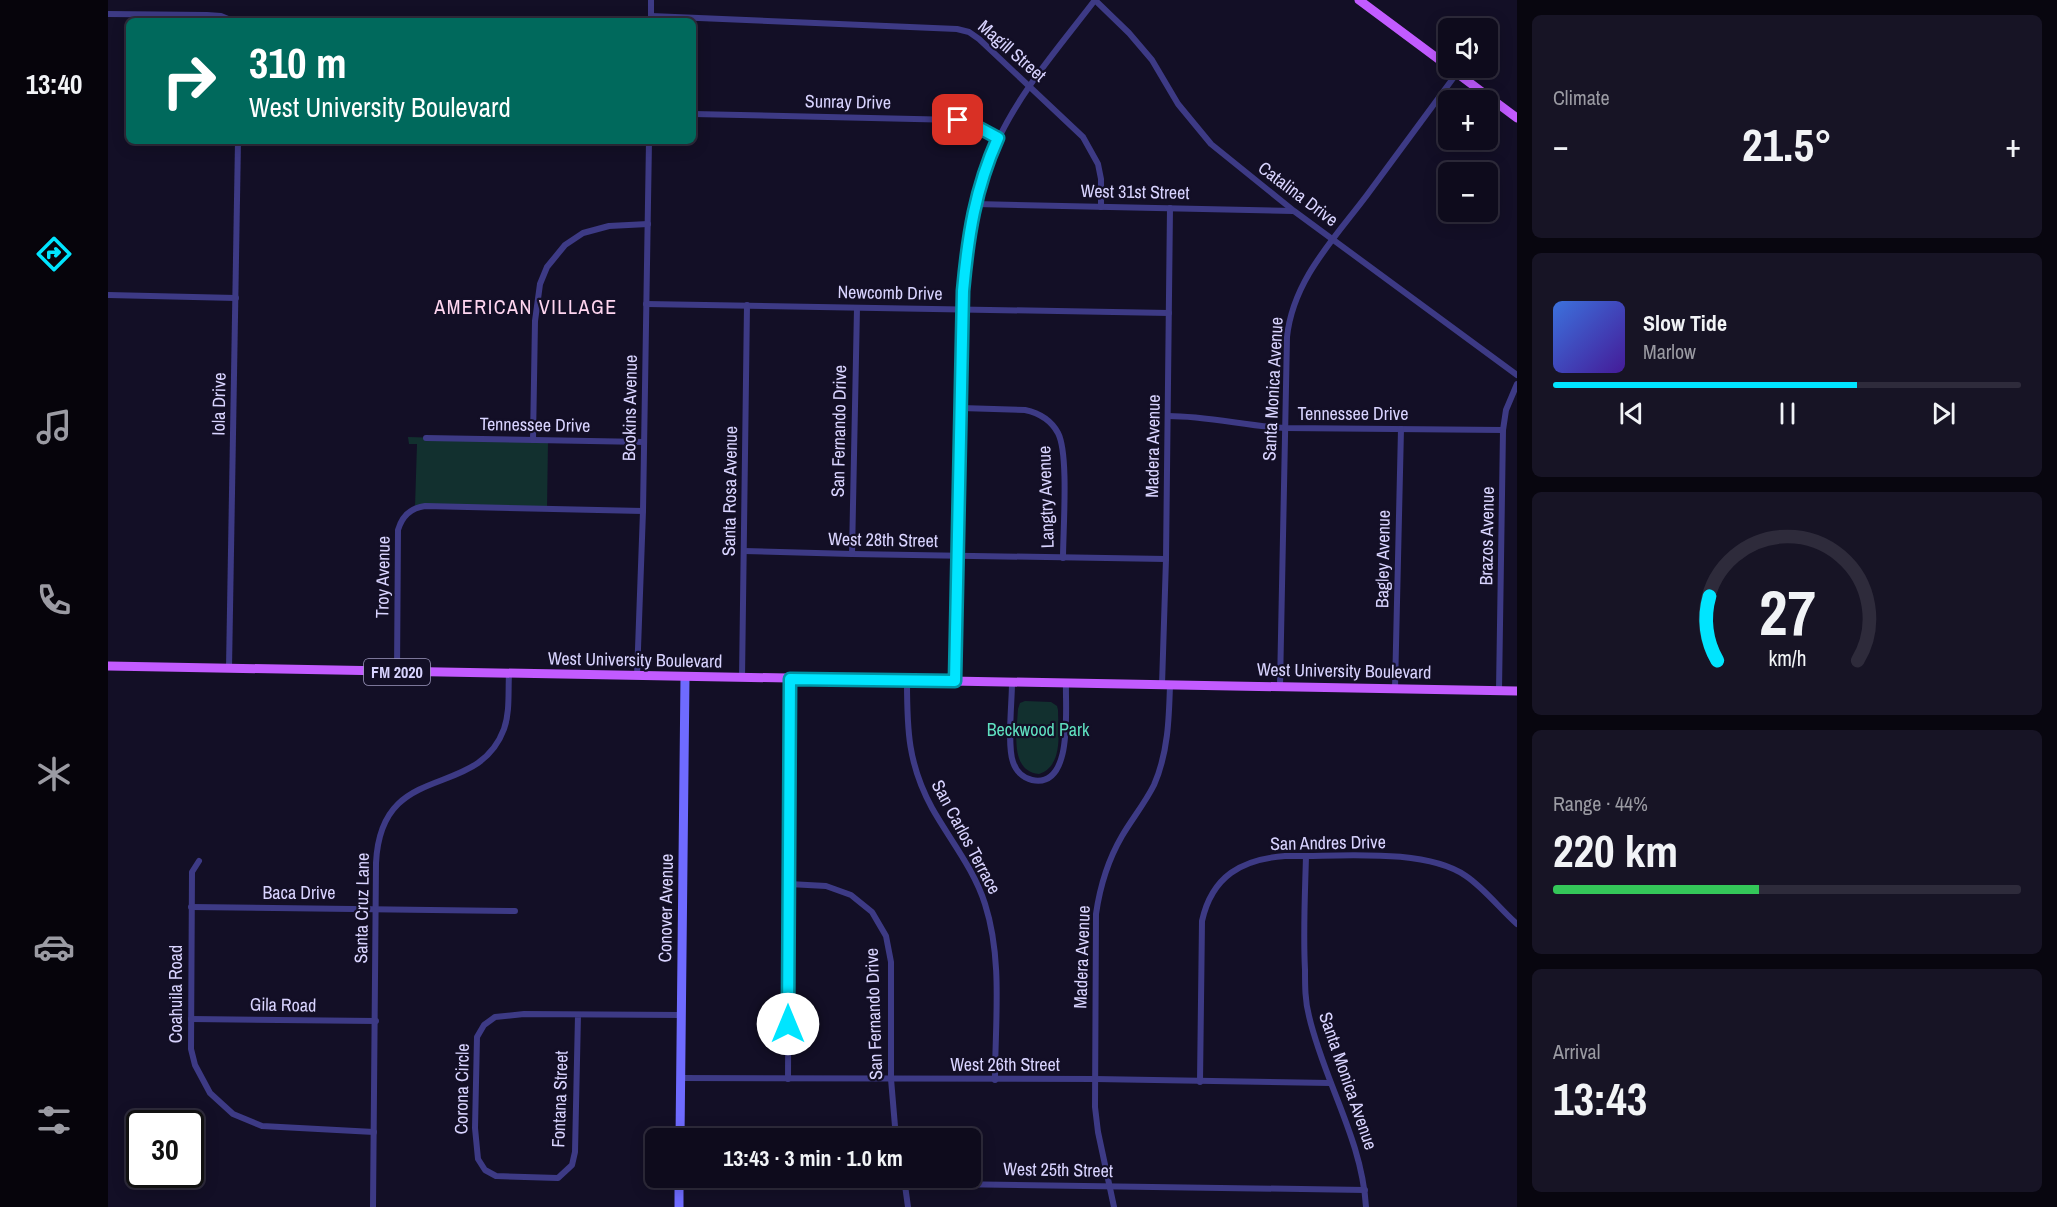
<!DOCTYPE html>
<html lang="en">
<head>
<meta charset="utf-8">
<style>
	:root { --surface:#0e0b1c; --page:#171425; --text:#f1f3f6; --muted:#9b9ba3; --line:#2e2b3b; --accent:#00e5ff }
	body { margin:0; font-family:"Archivo Narrow",sans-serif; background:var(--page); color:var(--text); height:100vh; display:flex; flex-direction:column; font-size:22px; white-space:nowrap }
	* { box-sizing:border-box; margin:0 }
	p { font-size:20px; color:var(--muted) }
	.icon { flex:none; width:33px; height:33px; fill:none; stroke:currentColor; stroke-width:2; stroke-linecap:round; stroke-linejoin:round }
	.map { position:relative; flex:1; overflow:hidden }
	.side { display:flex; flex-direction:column; gap:15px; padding:15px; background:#08060f; width:540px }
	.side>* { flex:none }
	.banner { position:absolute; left:18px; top:18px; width:570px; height:126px; border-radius:9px; box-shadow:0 3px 15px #0003,0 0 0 2px var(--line); background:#00695c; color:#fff; overflow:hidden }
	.fabs { position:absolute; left:1330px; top:18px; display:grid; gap:12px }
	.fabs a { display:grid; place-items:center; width:60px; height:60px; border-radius:9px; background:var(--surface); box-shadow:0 3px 15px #0003,0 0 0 2px var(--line); font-size:30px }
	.speed { position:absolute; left:18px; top:1110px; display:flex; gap:12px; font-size:30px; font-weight:700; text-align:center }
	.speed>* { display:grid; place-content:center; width:78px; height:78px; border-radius:50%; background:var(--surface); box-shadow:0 3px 15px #0003,0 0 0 2px var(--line); line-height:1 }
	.speed .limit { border:3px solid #111; border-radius:9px; background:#fff; color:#111 }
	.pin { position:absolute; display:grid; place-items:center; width:51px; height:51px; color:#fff; margin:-26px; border-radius:12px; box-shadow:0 3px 9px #0006 }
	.me { position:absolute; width:66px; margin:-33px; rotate:0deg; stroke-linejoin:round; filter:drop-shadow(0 0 4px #0008) }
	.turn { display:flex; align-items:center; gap:21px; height:126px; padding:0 24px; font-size:27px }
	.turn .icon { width:78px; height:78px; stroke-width:2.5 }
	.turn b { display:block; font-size:42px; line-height:51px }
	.big { font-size:45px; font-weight:700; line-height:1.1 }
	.side .tile { flex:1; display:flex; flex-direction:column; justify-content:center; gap:9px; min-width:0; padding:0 21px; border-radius:9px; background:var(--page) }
	.side .dial { align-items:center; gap:0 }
	.dial svg { height:156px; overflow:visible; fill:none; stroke:var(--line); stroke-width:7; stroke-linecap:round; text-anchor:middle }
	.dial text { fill:var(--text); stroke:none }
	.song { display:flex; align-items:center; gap:18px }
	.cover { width:72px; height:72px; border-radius:9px; background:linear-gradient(135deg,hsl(220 70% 55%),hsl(260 70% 35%)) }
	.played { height:6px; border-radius:3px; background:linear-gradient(90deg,var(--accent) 65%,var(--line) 65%) }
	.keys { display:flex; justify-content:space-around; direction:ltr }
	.heat { display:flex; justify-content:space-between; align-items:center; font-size:33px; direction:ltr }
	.charge { height:9px; border-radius:4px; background:linear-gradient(90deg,#34c759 44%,var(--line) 0) }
	.trip { position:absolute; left:537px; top:1128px; width:336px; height:60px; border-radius:9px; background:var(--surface); box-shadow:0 3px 15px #0003,0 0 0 2px var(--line); font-weight:700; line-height:60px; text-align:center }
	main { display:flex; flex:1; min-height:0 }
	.dock { display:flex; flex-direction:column; width:108px; justify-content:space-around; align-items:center; background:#06040b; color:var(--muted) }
	.dock .icon { width:42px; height:42px }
	.dock .current { color:var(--accent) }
	.dock b { font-size:27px; color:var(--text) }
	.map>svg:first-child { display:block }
</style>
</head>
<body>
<main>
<nav class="dock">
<b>13:40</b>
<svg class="icon current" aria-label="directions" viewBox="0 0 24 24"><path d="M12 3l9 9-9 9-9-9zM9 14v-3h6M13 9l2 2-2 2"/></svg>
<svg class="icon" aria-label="music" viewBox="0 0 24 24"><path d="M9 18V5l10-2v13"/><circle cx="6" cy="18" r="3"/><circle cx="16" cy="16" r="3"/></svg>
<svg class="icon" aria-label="phone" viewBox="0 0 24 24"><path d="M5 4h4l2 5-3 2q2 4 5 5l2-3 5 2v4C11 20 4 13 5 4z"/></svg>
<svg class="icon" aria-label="climate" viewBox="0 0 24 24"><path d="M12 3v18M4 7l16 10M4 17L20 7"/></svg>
<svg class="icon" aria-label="car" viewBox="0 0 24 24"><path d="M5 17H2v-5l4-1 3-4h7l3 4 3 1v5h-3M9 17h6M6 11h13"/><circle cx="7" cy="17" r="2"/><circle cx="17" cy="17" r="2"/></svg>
<svg class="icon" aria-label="filters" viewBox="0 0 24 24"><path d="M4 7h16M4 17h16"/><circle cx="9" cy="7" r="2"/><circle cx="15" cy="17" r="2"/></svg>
</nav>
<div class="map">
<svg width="1409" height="1207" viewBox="0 0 1409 1207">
	<rect width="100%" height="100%" fill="#130f26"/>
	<!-- green -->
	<g fill="#12302f">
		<polygon points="300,437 440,441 439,509 307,507 309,444 301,444"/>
		<path d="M917 701 943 702 949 706 950 710C950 731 956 766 931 774 901 771 909 731 910 709L912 703Z"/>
	</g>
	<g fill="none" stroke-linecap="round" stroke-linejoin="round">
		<!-- street -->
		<g stroke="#3d3a85" stroke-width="6">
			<polyline points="987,0 1021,33 1044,60 1070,104 1103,144 1186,211 1409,375"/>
			<polyline points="0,14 99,15 113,16 125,21"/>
			<polyline points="543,16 849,29 861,32 871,39 975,137 990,164 993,179 993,207"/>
			<polyline points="543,21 543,0"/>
			<polyline points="585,114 850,120 864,124 890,138"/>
			<polyline points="867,204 1185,211"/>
			<polyline points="0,295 128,298"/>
			<polyline points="538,304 1061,313"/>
			<path d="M853 408 917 410C931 413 943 420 950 433 961 454 955 530 955 558"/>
			<path d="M1060 416C1100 416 1138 426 1177 428L1395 430"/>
			<polyline points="318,438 536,442"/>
			<polyline points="425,440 427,321 432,284 439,267 457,245 475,233 501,226 540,224"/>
			<polyline points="636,551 744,554 1058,559"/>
			<polyline points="744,554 749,308"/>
			<polyline points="121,668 130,141"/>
			<path d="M289 672 290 530C294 516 302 508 317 506L535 511"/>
			<polyline points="529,676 535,511 541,141"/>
			<polyline points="634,678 639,305"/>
			<path d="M799 681C799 730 800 764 824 808 842 840 866 869 877 904 895 960 887 1022 887 1080"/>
			<path d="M847 681 855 291C860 240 866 191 888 144 912 91 952 46 987 0"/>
			<path d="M904 683C904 702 899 746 905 762 908 771 915 778 924 780 966 789 957 707 958 683"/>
			<polyline points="1054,685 1058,559 1062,208"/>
			<path d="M1172 686 1179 337C1185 280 1226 239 1259 195 1289 154 1319 114 1349 73"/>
			<polyline points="1287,689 1293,429"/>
			<polyline points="1391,690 1395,430 1398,410 1409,384"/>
			<path d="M1198 856C1197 894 1195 932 1197 970 1197 986 1197 1001 1201 1016 1216 1081 1254 1139 1258 1207"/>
			<polyline points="91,861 84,872 83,1049 87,1065 102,1093 125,1114 154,1126 266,1132"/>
			<polyline points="681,884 718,886 743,895 764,912 778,936 783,962 783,1079 788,1138"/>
			<polyline points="83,907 407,911"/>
			<polyline points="470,1015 467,1152 464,1165 450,1178 388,1176 377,1170 370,1159 367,1128 369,1037 376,1025 387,1017 416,1014 573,1015"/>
			<polyline points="83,1019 268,1021"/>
			<polyline points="572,1078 987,1079 1222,1083"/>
			<polyline points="680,1079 682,679"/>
			<path d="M1092 1082 1094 921C1104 876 1134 859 1177 856 1229 857 1316 847 1358 876 1377 889 1392 909 1409 924"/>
			<polyline points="796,1178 800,1207"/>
			<polyline points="571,1180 1257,1190"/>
			<path d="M265 1207 268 863C273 758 369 802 396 729 402 712 400 693 401 674"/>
			<path d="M1006 1207 990 1132 987 1107 988 914C992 886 1000 860 1014 836 1024 819 1037 803 1046 785 1060 753 1061 719 1062 685"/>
		</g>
		<!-- secondary -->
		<g stroke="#6f6bff" stroke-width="9">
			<polyline points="572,1138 577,677"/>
			<polyline points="571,1207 571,1178"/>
		</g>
		<!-- primary -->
		<g stroke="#c25bff" stroke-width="9">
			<polyline points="1251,0 1341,67"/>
			<polyline points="1342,68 1409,118"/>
			<polyline points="0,666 1409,691"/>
		</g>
	</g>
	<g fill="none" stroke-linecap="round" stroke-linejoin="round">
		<defs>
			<path id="route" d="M680 1024 682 679 847 681 855 291C860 236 867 189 890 138L864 124 850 120"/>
		</defs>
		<!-- route casing -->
		<use href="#route" stroke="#0095a6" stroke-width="15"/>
		<!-- route -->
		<use href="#route" stroke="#00e5ff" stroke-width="10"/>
	</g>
	<g text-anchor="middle" stroke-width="4.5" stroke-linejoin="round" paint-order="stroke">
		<!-- shield labels -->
		<rect fill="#130f26" stroke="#9e99be" stroke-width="1.5" x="256" y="659" width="66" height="26" rx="4.5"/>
		<g font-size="16" font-weight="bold" fill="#d9d4ff">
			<text x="289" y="678">FM 2020</text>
		</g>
		<!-- street labels -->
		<g font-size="18" fill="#d9d4ff" stroke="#130f26">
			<text transform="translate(904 51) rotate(41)" y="6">Magill Street</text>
			<text transform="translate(740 102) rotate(1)" y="6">Sunray Drive</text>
			<text transform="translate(1027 192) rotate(1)" y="6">West 31st Street</text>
			<text transform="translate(1190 194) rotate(37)" y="6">Catalina Drive</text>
			<text transform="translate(782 293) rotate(1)" y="6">Newcomb Drive</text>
			<text transform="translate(1165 389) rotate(-87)" y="6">Santa Monica Avenue</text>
			<text transform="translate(111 404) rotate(-89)" y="6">Iola Drive</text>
			<text transform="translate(522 408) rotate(-89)" y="6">Bookins Avenue</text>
			<text x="1245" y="420">Tennessee Drive</text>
			<text transform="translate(427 425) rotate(1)" y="6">Tennessee Drive</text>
			<text transform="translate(731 431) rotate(-89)" y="6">San Fernando Drive</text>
			<text transform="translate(1045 446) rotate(-89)" y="6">Madera Avenue</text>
			<text transform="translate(622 491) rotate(-89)" y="6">Santa Rosa Avenue</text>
			<text transform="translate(938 497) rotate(-92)" y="6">Langtry Avenue</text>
			<text transform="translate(1379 536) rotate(-89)" y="6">Brazos Avenue</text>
			<text transform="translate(775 540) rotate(1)" y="6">West 28th Street</text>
			<text transform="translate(1275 559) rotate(-89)" y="6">Bagley Avenue</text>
			<text transform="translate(275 577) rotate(-89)" y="6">Troy Avenue</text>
			<text transform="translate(527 660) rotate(1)" y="6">West University Boulevard</text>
			<text transform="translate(1236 671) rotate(1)" y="6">West University Boulevard</text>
			<text transform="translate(858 837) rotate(62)" y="6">San Carlos Terrace</text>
			<text transform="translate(1220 843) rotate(-1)" y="6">San Andres Drive</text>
			<text x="191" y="899">Baca Drive</text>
			<text transform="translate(254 908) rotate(-89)" y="6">Santa Cruz Lane</text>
			<text transform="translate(558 908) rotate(-89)" y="6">Conover Avenue</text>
			<text transform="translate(974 957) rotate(-88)" y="6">Madera Avenue</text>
			<text transform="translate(68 994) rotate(-90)" y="6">Coahuila Road</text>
			<text transform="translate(175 1005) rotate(1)" y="6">Gila Road</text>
			<text transform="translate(766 1014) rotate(-92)" y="6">San Fernando Drive</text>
			<text x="897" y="1071">West 26th Street</text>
			<text transform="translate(1240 1081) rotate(71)" y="6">Santa Monica Avenue</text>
			<text transform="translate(354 1089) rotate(-89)" y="6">Corona Circle</text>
			<text transform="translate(452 1099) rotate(-88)" y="6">Fontana Street</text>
			<text transform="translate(950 1170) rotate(1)" y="6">West 25th Street</text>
		</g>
		<!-- park labels -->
		<g font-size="18" fill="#5fe0c0" stroke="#130f26">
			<text x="930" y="736">Beckwood Park</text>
		</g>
		<!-- neighbourhood labels -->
		<g font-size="20" letter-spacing="1.5" fill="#ffd6f0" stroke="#130f26">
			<text x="418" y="314">AMERICAN VILLAGE</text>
		</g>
	</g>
</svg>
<div class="fabs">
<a><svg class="icon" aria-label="sound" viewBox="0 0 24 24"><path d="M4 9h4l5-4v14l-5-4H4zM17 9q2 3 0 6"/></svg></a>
<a>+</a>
<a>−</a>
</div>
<div class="speed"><div class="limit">30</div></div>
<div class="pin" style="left:850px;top:120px;background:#d93025"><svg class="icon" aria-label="arrive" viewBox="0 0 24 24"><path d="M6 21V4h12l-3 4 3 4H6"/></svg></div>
<svg class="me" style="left:680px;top:1024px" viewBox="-20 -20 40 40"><circle r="19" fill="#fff"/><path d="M0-13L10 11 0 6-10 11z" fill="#00e5ff"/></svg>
<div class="trip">13:43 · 3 min · 1.0 km</div>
<div class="banner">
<div class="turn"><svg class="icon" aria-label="right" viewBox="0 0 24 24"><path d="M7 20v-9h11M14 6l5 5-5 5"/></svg><div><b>310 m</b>West University Boulevard</div></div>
</div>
</div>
<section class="side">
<div class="tile"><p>Climate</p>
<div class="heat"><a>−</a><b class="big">21.5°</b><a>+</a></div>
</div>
<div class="tile">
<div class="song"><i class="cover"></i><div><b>Slow Tide</b><p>Marlow</p></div></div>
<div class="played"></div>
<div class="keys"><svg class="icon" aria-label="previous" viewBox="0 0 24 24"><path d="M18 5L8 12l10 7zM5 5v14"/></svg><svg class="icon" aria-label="pause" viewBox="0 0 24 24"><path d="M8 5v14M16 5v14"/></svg><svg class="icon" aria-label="next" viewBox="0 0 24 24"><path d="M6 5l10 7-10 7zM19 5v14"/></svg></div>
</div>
<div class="tile dial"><svg viewBox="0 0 100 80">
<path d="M14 69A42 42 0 1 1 86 69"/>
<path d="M14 69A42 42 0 0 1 10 36" stroke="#00e5ff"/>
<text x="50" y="56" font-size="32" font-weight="700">27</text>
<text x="50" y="72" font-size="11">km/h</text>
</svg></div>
<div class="tile"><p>Range · 44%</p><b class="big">220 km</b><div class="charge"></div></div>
<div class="tile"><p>Arrival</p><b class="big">13:43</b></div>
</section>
</main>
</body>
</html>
